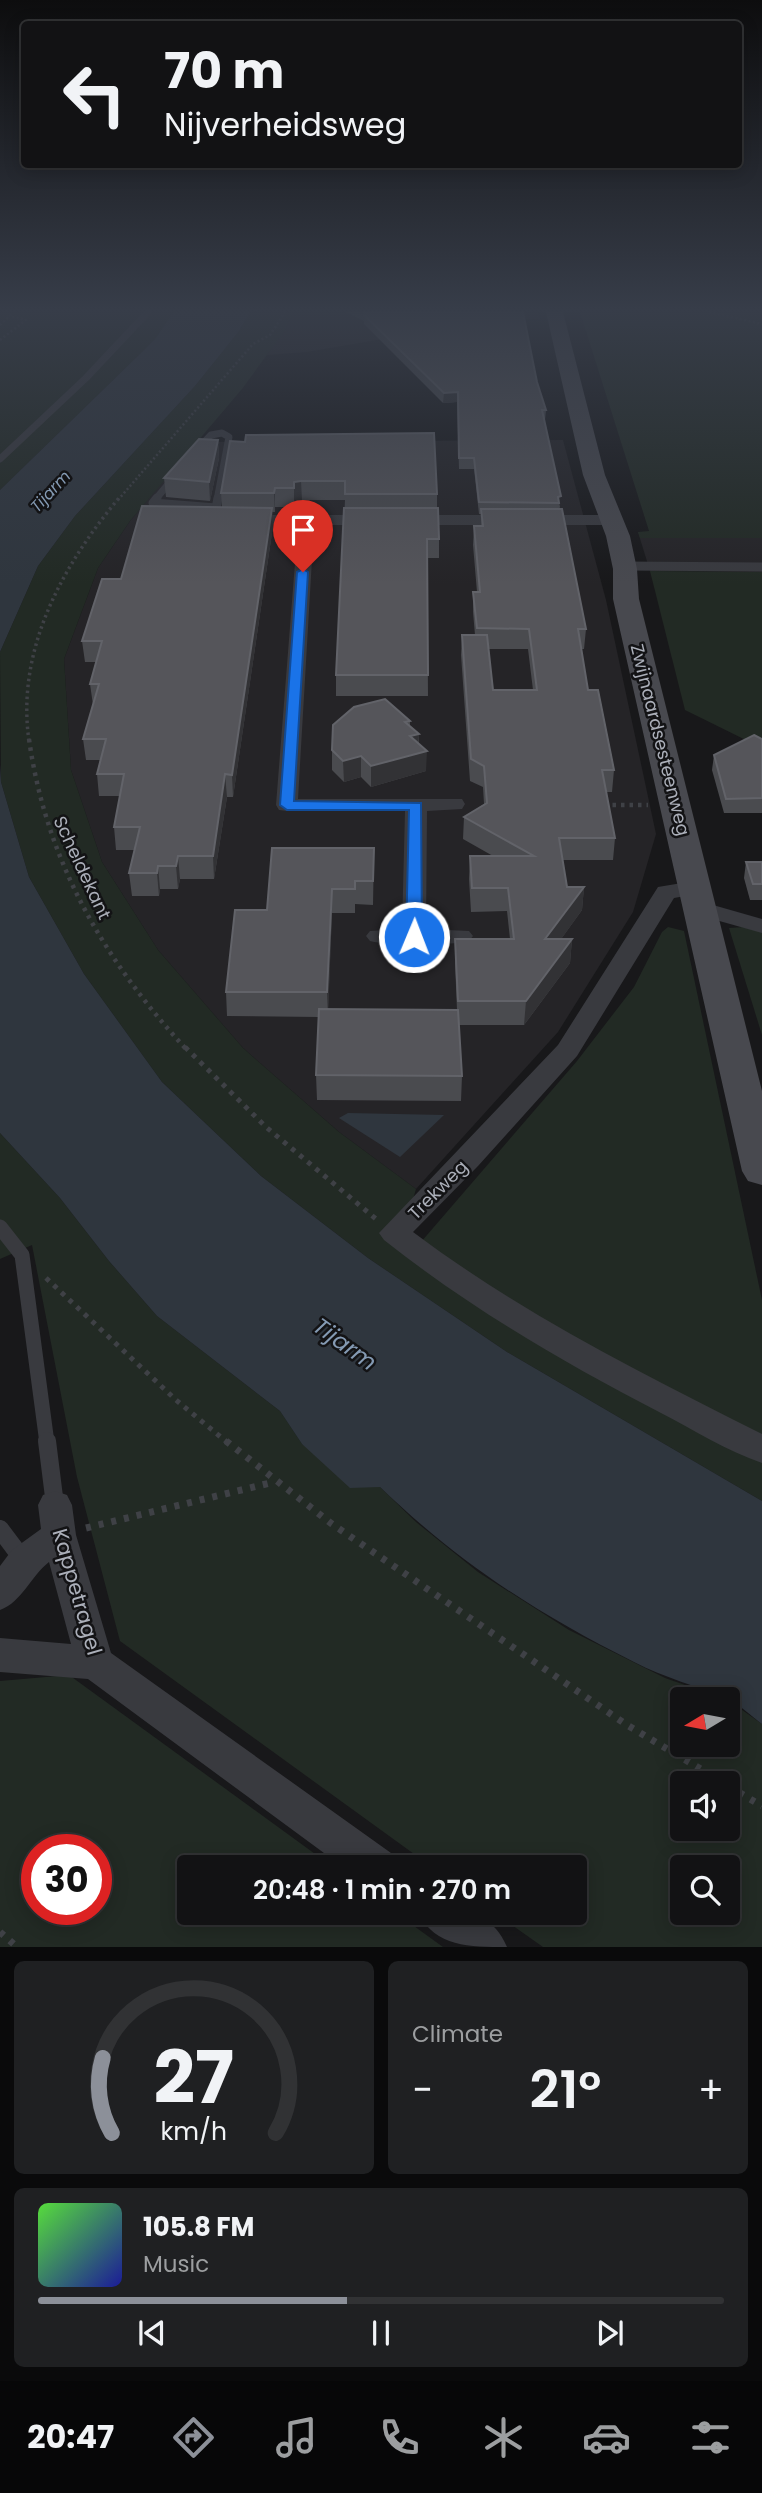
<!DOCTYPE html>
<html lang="en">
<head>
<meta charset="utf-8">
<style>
	:root { --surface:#121214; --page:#1f2022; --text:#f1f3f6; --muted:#9c9ea0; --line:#313234; --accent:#8c9099 }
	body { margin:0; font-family:Poppins,sans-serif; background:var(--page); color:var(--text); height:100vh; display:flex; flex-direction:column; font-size:26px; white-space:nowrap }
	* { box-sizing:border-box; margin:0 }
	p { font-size:23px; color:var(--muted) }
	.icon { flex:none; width:38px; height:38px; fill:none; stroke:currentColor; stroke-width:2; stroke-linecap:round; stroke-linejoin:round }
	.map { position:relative; height:1947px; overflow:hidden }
	.sheet { display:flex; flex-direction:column; gap:14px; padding:14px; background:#0a0a0b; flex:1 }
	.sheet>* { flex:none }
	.hud { position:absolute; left:21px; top:21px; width:721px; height:147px; border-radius:7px; box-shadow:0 4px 18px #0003,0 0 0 2px var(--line); background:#121214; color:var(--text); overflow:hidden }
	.needle { width:46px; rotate:260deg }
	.fabs { position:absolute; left:670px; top:1687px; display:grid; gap:14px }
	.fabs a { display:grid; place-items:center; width:70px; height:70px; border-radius:7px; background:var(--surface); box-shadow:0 4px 18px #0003,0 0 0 2px var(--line); font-size:35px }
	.speed { position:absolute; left:21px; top:1834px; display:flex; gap:14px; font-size:35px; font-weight:700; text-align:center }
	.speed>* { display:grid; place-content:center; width:91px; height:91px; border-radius:50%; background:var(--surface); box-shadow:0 4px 18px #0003,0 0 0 2px var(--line); line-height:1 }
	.speed .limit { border:10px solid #d22; background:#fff; color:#111 }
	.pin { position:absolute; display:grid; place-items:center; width:60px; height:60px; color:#fff; margin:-72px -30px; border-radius:50% 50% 50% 0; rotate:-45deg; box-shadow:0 0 7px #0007 }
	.pin .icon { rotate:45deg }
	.me { position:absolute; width:77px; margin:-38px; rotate:1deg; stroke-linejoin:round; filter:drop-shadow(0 0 5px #0008) }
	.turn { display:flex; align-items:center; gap:24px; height:147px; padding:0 28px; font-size:32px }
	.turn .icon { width:91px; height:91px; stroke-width:2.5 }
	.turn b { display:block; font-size:49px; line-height:60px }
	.big { font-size:52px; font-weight:600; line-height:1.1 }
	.sheet .tile { flex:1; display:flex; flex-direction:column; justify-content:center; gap:10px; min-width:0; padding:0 24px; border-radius:10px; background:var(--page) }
	.sheet .dial { align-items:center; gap:0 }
	.dial svg { height:182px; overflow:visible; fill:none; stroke:var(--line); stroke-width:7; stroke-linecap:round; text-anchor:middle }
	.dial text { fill:var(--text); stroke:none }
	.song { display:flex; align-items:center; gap:21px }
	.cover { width:84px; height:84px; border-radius:10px; background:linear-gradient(135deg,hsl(110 70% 55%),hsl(240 70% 35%)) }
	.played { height:7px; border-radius:4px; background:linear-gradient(90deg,var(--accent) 45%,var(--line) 45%) }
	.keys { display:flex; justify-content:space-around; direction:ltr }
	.heat { display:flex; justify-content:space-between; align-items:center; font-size:38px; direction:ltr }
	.sheet .tiles { flex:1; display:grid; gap:14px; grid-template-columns:1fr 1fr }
	.tile:last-child { grid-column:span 2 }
	.trip { position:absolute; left:177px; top:1855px; width:410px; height:70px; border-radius:7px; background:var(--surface); box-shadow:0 4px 18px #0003,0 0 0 2px var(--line); font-weight:600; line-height:70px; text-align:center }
	.dock { display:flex; height:112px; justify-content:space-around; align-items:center; background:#070708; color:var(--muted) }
	.dock .icon { width:49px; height:49px }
	.dock .active { color:var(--accent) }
	.dock b { font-size:32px; color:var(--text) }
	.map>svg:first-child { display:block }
</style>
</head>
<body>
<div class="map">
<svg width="762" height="1947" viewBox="0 0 762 1947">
	<rect width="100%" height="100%" fill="#18181a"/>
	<!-- built -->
	<g fill="#252427">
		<polygon points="294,312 538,312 540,319 440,319 441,329 307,352 267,355"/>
		<polygon points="563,440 606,600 656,834 633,912 558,1032 416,1189 339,1132 243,1048 158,950 102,862 71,770 64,659 98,568 130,521 195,442"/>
		<polygon points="638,532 762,532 762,572 650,571"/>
	</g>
	<!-- green -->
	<g fill="#222a24" fill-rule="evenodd">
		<polygon points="0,312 173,312 156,338 142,352 0,490"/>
		<polygon points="250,312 294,312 283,333 242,389 130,521 98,568 64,659 71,770 102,862 158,950 243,1048 339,1132 416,1189 403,1233 421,1242 577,1061 634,987 662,932 668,927 684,931 762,1300 762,1501 507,1352 368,1258 261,1176 162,1082 84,974 29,877 1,782 0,652 38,566 75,516 195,386 239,331"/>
		<polygon points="580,312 762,312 762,538 640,538 638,532 649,531"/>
		<polygon points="650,571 762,572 762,748 685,710"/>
		<polygon points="744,927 762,930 762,1035 729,928"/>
		<path d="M0 1133 60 1198 109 1261 157 1316 280 1411 302 1444 380 1487 416 1522 478 1572 569 1630 665 1678 725 1699H682V1745H728V1700L762 1724V1947H543L495 1913H574V1867H432L120 1641 77 1477 32 1245 0 1259ZM682 1783H728V1829H682ZM682 1867H728V1913H682Z"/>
		<path d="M69 1675 333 1867H189V1913H396L443 1947H0V1681ZM37 1850H96V1909H37Z"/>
	</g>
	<!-- water -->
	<g fill="#2f363e">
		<polygon points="173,312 250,312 239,331 195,386 75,516 38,566 0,652 0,490 142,352 156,338"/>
		<path d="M0 764 1 782 29 877 84 974 162 1082 261 1176 368 1258 507 1352 762 1501V1724C752 1717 739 1704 728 1699 697 1686 665 1678 634 1662 536 1613 459 1563 380 1487L350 1488 302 1444 280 1411 157 1316 109 1261 60 1198 0 1133Z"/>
		<polygon points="348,1113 444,1115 400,1157 339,1118"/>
	</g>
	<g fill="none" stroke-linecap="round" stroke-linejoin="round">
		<!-- path-far4 -->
		<g stroke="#3f4146" stroke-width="2.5" stroke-dasharray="2 2.5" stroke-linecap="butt">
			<polyline points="709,312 762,324"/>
			<polyline points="0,325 14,312"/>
			<polyline points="0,340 26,320 9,316"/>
			<polyline points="118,500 253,344 270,335 285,312"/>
		</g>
		<!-- path-far3 -->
		<path stroke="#3f4146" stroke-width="3.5" stroke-dasharray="2.5 3.5" stroke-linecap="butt" d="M29 741C16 650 62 566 119 498"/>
		<!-- path-far2 -->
		<g stroke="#3f4146" stroke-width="4.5" stroke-dasharray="3.5 5" stroke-linecap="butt">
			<path d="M29 739C46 861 104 960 186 1049"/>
			<polyline points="604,805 648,805"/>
		</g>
		<!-- path-far1 -->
		<g stroke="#3f4146" stroke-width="5" stroke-dasharray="4.5 6" stroke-linecap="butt">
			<polyline points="185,1047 266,1127 376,1219"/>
			<polyline points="46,1278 176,1400 228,1443"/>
		</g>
		<!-- path -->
		<g stroke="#3f4146" stroke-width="7" stroke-dasharray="5 8" stroke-linecap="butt">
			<polyline points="226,1441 332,1524 627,1725 724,1783"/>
			<polyline points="86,1528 274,1482"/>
			<polyline points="728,1786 762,1806"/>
			<polyline points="0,1932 17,1947"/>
		</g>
		<!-- lane-far3 -->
		<g stroke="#393a3f" stroke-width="7">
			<polyline points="195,452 211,435 222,433 229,437 217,500"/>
			<polyline points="0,459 86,378 148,312"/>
			<polyline points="155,500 175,476"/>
		</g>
		<!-- lane-far2 -->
		<g stroke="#393a3f" stroke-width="9">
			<polyline points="157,498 153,503 216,508"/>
			<polyline points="214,519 218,498"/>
			<polyline points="624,566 762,567"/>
		</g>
		<!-- lane-far1 -->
		<polyline stroke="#393a3f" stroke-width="15" points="0,1227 22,1255 47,1443"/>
		<!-- lane -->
		<g stroke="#393a3f" stroke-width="18">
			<polyline points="47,1441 55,1505"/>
			<polyline points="0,1529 24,1561"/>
		</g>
		<!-- street -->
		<g fill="#393a3f" fill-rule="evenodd">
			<path d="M238 515H612L620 520 612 525H314L298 799H462L465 804 462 809 427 811 426 929 469 931 473 936 469 941C448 946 391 946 370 941L366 936 370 931 402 929 405 811H287L279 810 276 805 298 525 232 523 230 520 232 517Z"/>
			<path d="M694 881 702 883 705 888 702 893 674 898 577 1056 478 1166 413 1232C521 1313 641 1373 762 1434V1463C727 1451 694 1430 661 1413 564 1363 470 1308 384 1240L379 1233 558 1045 658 887Z"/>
			<polygon points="699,901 762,919 762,933 691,913 687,908 691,903"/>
			<path d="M55 1491 67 1495 72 1505 76 1535 111 1653 391 1853 397 1867H343L88 1679 0 1672V1638L71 1644 49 1562C30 1577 22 1602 0 1610V1566L12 1550 41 1529 38 1505 43 1495Z"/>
			<path d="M418 1913C456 1911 490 1906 507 1947 469 1947 436 1947 418 1913Z"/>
		</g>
		<!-- secondary -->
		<polygon fill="#48494f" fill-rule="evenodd" points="546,312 563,312 605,475 630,536 637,569 639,599 762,1091 762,1185 748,1181 742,1171 613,599 613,569 606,536 583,475"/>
	</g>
	<!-- wall -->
	<g fill="#4a4b4f" fill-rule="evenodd">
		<path d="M346 312H523L537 382 546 410 545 420H544L560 507 559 509 586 629 584 649H581L588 690 614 770 612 792H606L615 838 613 860H563L567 887H584L582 910 561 939H572L570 963 524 1025H459L462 1076 461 1101 317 1100 316 1075 319 1017 227 1016 226 992 267 910 374 848 373 905 355 904V913H332L328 1009 457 1010 455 963V939H510L507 911 471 912 469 879 470 856H493L463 839 464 817 484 804 483 787 470 781 461 655 462 635H475L473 612V592H477L473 545 474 526H481V514H479L474 469H459L457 402 443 403 364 324V321ZM488 649H528L533 690H493Z"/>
		<polygon points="218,440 219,458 210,501 166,497 164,478"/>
		<polygon points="230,441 437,494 437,508 439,539 439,558 427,558 428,696 336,696 336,675 345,500 302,500 295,501 294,507 275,507 275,512 272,512 273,526 233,797 227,797 214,879 180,879 178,889 160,889 159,896 132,896 129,873 135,850 116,850 114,827 120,796 99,796 97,774 100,760 86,760 83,739 93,705 90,684 96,662 85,662 82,641 121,579 222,507 221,493"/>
		<polygon points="410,721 410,726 419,734 419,743 426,771 371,787 361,777 344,782 332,770 332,750"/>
		<polygon points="762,739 762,813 724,813 712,770 714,755"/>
		<polygon points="746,862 762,862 762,900 750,900 744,878"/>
	</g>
	<!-- shaded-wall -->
	<g fill="#323235">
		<polygon points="458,392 457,402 443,403 444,393"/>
		<polygon points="218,440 219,458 210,501 209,482"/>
		<polygon points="301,481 302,500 295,501 294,507 294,482"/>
		<polygon points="275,488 275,512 274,493"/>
		<polygon points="272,508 273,526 233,797 232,775"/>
		<polygon points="419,734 418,753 427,751 426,771 371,787 371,766 410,736"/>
		<polygon points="361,756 361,777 344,782 343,761"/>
		<polygon points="225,774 227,797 214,879 213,856"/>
		<polygon points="178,856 180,879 178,889 176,866"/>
		<polygon points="158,866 160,889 159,896 157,873"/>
		<polygon points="584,887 582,910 544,963 545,939"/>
		<polygon points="332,889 332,913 328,1017 327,992"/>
		<polygon points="572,939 570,963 524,1025 526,1001"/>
	</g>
	<!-- building -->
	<g fill="#55555a" stroke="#626369" stroke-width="2">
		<polygon points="363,312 523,312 537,382 546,410 542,410 561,496 558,497 559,503 479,502 474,458 459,458 458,392 444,393 364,315 368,314"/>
		<polygon points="434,433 437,494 345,494 345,481 301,481 294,482 294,488 275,488 274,493 221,493 230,441 245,442 246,435"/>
		<polygon points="199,439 218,440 209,482 164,478"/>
		<polygon points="142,506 272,508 232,775 225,774 213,856 178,856 176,866 158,866 157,873 129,873 140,827 114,827 124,774 97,774 106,739 83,739 99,684 90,684 102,641 82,641 102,579 121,579"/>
		<polygon points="344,508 438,508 439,539 427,539 428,675 336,675"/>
		<polygon points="481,509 562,509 586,629 578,629 588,690 598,690 614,770 602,770 615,838 559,838 567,887 584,887 545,939 572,939 526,1001 458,1001 455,939 514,939 508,888 472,888 470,856 534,856 464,817 487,803 484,766 471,759 462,635 487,635 493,690 537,690 529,629 477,628 473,592 480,592 474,526 483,526"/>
		<polygon points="385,699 410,721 405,722 419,734 410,736 427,751 371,766 361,756 343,761 332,750 333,725 354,707"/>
		<polygon points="754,735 762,739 762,798 726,799 714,755"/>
		<polygon points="272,848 374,848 373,881 355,881 355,889 332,889 327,992 226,992 235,910 267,910"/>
		<polygon points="746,862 762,862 762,884 753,884"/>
		<polygon points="319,1009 458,1010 462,1076 316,1075"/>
	</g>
	<!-- sky -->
	<linearGradient id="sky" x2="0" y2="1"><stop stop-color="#0d0d0e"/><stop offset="0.53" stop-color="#373d49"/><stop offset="1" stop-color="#373d49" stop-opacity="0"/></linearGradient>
	<rect width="762" height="584" fill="url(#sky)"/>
	<!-- route -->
	<polygon fill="#1a73e8" stroke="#114b97" stroke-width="2" points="303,569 308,572 294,801 421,803 422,937 419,941 414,942 406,937 409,810 287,810 280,805 297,572"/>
	<g text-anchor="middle" stroke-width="5" stroke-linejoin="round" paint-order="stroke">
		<!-- far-water labels -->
		<g font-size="16" font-style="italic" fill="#849ab3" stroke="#131315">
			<text transform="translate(50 491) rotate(-47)" y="6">Tijarm</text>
		</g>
		<!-- street labels -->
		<g font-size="18" fill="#abafb9" stroke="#131315">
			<text transform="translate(660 740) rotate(76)" y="6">Zwijnaardsesteenweg</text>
			<text transform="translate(82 868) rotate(65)" y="6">Scheldekant</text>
			<text transform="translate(438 1190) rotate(-45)" y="6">Trekweg</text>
		</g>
		<!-- near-street labels -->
		<g font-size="21" fill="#abafb9" stroke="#131315">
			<text transform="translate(77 1592) rotate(74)" y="7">Kappetragel</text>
		</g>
		<!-- near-water labels -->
		<g font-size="23" font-style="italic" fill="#849ab3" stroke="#131315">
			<text transform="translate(345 1344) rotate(36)" y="8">Tijarm</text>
		</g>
	</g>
</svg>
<div class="fabs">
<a><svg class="needle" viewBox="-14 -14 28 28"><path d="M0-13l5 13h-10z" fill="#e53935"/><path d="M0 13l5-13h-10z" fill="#9c9ea0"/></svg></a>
<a><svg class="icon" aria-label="sound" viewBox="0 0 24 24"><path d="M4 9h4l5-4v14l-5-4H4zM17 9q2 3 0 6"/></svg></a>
<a><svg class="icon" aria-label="search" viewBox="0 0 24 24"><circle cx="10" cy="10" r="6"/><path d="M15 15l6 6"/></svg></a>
</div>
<div class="speed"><div class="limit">30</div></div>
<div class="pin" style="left:303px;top:572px;background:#d93025"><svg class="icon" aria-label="arrive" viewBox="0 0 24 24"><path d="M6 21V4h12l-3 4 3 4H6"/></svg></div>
<svg class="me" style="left:414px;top:937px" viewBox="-20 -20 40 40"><circle r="17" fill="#1a73e8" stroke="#fff" stroke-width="3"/><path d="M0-11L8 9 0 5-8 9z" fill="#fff"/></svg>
<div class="trip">20:48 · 1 min · 270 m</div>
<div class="hud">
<div class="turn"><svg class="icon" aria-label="left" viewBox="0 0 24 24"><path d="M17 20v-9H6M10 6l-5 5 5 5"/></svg><div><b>70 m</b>Nijverheidsweg</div></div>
</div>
</div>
<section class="sheet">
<div class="tiles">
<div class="tile dial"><svg viewBox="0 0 100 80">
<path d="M14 69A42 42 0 1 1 86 69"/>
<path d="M14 69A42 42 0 0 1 10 36" stroke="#8c9099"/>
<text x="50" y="56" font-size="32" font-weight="700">27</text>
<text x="50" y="72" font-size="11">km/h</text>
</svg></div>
<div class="tile"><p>Climate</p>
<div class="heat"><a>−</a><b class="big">21°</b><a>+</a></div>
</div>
<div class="tile">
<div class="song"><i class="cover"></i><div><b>105.8 FM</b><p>Music</p></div></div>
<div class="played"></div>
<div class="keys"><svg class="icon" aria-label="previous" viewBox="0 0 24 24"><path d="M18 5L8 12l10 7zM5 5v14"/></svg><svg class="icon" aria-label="pause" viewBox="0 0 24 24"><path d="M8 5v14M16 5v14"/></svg><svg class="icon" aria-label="next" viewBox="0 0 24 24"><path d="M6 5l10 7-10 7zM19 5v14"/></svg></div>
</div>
</div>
</section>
<nav class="dock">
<b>20:47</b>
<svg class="icon active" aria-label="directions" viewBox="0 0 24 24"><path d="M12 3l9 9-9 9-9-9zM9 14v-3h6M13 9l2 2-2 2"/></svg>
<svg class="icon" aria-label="music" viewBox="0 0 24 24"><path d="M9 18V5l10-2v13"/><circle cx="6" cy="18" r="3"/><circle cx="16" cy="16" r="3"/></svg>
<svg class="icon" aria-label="phone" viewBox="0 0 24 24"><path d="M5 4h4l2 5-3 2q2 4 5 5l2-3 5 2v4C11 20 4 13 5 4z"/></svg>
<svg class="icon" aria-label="climate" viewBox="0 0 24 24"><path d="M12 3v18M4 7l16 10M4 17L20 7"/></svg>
<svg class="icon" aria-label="car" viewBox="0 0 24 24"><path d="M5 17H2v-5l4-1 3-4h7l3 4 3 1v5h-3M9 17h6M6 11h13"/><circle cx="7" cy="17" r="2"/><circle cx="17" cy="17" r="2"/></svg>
<svg class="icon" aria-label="filters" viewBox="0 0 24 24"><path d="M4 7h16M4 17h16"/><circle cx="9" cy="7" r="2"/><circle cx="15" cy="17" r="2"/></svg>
</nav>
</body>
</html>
